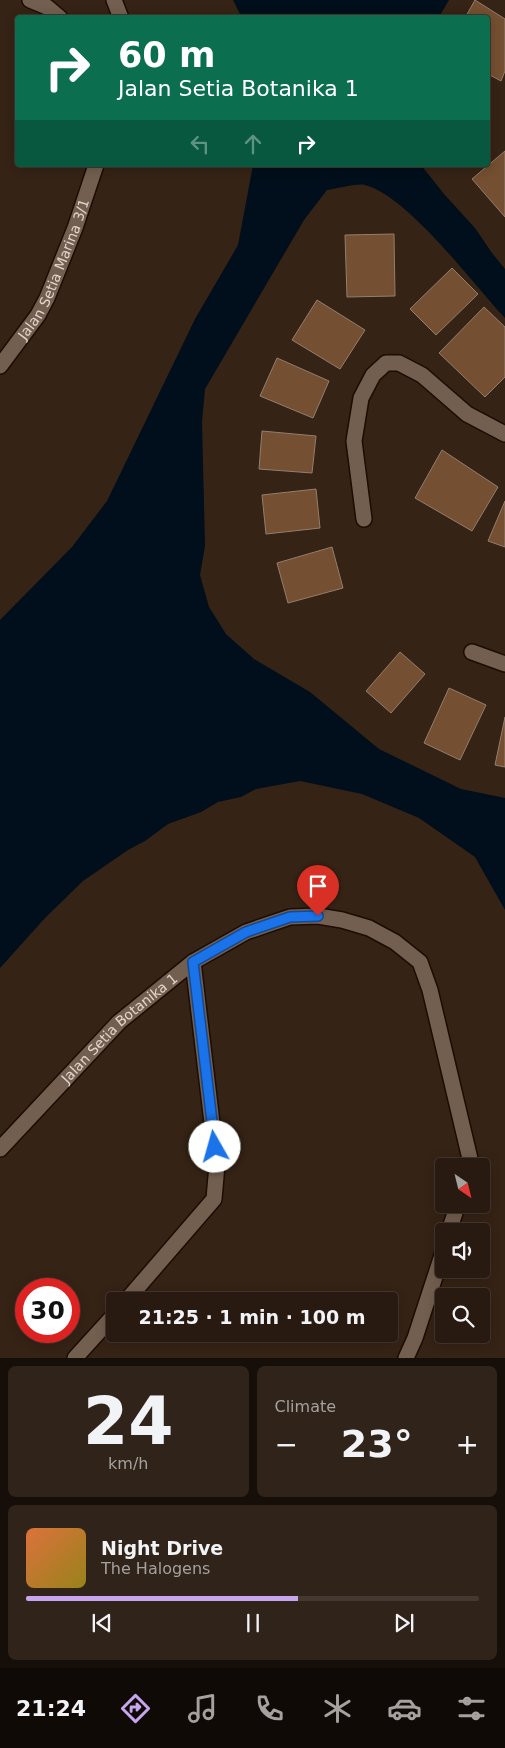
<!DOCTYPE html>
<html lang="en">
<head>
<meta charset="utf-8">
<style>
	:root { --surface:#281a10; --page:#302319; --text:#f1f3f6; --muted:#a5a19f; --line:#443830; --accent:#c8a6ef }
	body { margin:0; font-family:"DejaVu Sans",sans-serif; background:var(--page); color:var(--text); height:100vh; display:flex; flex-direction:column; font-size:19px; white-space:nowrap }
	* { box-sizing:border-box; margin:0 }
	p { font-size:16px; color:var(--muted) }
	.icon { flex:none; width:28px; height:28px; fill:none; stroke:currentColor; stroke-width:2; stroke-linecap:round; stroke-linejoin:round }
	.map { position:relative; height:1358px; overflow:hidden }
	.details { display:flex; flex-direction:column; gap:8px; padding:8px; background:#160e09; flex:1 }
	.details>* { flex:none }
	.top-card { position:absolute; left:15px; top:15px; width:475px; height:152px; border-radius:5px; box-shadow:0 2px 12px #0003,0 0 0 1px var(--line); background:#0b6e4f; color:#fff; overflow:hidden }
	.needle { width:32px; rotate:145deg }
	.buttons { position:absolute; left:435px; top:1158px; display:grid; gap:10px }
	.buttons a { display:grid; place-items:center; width:55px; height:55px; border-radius:5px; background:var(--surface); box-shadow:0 2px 12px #0003,0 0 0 1px var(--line); font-size:25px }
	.speed { position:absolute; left:15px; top:1278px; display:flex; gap:10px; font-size:25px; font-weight:700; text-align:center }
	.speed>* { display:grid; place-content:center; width:65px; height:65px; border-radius:50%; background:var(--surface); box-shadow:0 2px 12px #0003,0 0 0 1px var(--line); line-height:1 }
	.speed .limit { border:8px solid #d22; background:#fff; color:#111 }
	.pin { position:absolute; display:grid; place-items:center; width:42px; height:42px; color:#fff; margin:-51px -21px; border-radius:50% 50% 50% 0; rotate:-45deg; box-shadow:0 0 5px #0007 }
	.pin .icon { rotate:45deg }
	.me { position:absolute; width:55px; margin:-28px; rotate:353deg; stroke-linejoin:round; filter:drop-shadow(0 0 4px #0008) }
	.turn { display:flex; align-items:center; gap:18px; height:105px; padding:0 20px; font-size:22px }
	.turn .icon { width:65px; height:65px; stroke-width:2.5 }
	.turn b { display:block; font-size:35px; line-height:42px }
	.lanes { display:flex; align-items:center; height:48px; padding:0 20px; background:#0003; justify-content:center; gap:25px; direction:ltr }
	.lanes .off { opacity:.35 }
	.big { font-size:38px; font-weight:600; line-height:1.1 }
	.details .tile { flex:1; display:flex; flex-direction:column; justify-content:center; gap:8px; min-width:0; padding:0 18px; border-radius:8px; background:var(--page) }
	.details .dial { align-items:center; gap:0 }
	.dial b { font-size:65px; line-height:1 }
	.song { display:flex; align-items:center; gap:15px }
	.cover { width:60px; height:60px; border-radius:8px; background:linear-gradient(135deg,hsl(20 70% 55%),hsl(50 70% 35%)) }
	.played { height:5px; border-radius:2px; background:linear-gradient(90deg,var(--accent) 60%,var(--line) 60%) }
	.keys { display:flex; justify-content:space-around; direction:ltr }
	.heat { display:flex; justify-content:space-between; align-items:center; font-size:28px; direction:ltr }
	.details .tiles { flex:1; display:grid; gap:8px; grid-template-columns:1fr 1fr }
	.tile:last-child { grid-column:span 2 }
	.trip { position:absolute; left:106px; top:1292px; width:292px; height:50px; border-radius:5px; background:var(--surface); box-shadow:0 2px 12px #0003,0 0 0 1px var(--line); font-weight:600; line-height:50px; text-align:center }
	.dock { display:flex; height:80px; justify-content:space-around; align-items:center; background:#100a06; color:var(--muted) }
	.dock .icon { width:35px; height:35px }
	.dock .on { color:var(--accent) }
	.dock b { font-size:22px; color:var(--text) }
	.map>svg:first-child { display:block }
</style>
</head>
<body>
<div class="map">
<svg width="505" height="1358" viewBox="0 0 505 1358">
	<rect width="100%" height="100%" fill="#352315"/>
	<!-- water -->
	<g fill="#000f1b">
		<polygon points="233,0 449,0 439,17 242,18"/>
		<path d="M253 165H421L444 194 475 228 492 253 505 269V318C473 284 408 196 365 185 357 183 336 189 327 190L304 220 205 389 202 422 205 546 200 575 209 607 226 634 254 659 310 692 379 749 461 789 505 798V910L475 857 419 818 362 794 300 781 256 789 241 797 218 802 201 812 168 824 145 841 128 850 83 881 45 918 0 968V620L72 547 107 501 195 319 238 245Z"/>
	</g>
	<!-- building -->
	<g fill="#744f31" stroke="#947e6e">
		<polygon points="475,0 505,19 505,71 501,81 488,74 488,18 465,18"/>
		<polygon points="505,151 505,217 472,179"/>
		<polygon points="394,234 395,296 347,297 345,235"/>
		<polygon points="452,268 478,294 436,335 410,309"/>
		<polygon points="317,300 365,330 340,369 292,340"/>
		<polygon points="484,307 505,327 505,377 485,397 439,353"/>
		<polygon points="277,358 329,381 313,418 260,396"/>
		<polygon points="262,431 316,436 312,473 259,469"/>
		<polygon points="442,450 498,487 472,531 415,498"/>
		<polygon points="316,489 320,528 266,534 262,495"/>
		<polygon points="505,501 505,547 488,541"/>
		<polygon points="332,547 343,588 288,603 277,563"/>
		<polygon points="400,652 425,674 391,713 366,691"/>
		<polygon points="449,688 486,705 460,760 424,743"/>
		<polygon points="505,717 505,767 495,765"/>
	</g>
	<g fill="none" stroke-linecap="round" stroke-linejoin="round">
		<defs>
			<g id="street">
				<polyline points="30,0 47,7 60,18"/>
				<polyline points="114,0 121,18"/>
				<path id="s1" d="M0 366 38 315 47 298 75 228 96 165"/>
				<polyline points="364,519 354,441 361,398 373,375 386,363 399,363 422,375 467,414 505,434"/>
				<polyline points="472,652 505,664"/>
				<path id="s2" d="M0 1149 119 1022 193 962 246 932 290 917 318 916 342 920 369 928 395 942 420 962 430 990 471 1163 470 1166"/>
				<polyline points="449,1231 458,1204"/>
				<polyline points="126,1301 214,1199 217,1165 193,962"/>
				<polyline points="75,1358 115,1314"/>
				<polyline points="406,1358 415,1338 444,1249"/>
			</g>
		</defs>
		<!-- street casing -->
		<use href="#street" stroke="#1c0c02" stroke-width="18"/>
		<!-- street -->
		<use href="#street" stroke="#735f4f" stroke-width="15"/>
	</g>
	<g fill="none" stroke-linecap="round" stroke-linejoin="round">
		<defs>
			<polyline id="route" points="215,1147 193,962 246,932 290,917 318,916"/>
		</defs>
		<!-- route casing -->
		<use href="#route" stroke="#114b97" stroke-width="12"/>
		<!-- route -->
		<use href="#route" stroke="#1a73e8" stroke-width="9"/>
	</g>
	<g text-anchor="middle" stroke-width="5" stroke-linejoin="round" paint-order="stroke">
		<!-- street labels -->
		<g font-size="14" fill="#e1d5cd" stroke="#2b1a0c">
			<text dy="5" stroke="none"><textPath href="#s1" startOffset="112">Jalan Setia Marina 3/1</textPath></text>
			<text dy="5" stroke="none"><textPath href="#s2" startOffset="170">Jalan Setia Botanika 1</textPath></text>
		</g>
	</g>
</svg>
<div class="buttons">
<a><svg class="needle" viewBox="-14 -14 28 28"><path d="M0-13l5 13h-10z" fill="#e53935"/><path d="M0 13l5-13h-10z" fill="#a5a19f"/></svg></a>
<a><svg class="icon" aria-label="sound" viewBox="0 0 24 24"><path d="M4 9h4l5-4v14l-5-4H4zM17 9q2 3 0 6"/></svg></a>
<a><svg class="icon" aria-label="search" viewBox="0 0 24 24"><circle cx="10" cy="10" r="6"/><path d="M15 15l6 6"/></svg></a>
</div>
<div class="speed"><div class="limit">30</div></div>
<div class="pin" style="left:318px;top:916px;background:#d93025"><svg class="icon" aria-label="arrive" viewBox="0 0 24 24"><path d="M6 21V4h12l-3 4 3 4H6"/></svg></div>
<svg class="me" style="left:215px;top:1147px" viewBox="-20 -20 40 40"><circle r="19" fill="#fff"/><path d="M0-13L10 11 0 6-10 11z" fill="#1a73e8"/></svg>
<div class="trip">21:25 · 1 min · 100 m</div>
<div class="top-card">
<div class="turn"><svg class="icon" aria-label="right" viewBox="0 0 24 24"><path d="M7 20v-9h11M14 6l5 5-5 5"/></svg><div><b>60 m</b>Jalan Setia Botanika 1</div></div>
<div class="lanes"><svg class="icon off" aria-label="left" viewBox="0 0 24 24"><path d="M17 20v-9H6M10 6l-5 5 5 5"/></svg><svg class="icon off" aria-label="ahead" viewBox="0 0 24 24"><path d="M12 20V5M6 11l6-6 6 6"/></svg><svg class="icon" aria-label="right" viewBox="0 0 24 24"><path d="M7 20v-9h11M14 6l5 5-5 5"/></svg></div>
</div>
</div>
<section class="details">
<div class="tiles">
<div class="tile dial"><b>24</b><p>km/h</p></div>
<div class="tile"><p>Climate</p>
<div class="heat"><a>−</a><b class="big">23°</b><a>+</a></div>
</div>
<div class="tile">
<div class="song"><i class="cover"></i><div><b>Night Drive</b><p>The Halogens</p></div></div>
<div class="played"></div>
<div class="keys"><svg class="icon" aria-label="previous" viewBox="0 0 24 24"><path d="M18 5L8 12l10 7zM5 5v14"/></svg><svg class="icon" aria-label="pause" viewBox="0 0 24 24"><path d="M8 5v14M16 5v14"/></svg><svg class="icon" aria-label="next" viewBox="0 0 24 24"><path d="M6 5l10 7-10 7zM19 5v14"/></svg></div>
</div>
</div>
</section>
<nav class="dock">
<b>21:24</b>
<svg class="icon on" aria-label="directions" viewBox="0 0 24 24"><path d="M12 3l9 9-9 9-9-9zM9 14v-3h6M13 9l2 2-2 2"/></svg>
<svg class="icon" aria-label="music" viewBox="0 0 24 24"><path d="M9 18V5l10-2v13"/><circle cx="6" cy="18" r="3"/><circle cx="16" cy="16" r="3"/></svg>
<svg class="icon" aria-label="phone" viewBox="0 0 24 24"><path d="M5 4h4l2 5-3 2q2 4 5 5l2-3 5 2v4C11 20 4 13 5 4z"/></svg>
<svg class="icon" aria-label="climate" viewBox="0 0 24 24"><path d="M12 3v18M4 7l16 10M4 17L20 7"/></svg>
<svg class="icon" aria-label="car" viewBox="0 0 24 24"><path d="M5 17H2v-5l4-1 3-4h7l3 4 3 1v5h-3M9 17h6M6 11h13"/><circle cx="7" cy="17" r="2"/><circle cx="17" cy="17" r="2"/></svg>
<svg class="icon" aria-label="filters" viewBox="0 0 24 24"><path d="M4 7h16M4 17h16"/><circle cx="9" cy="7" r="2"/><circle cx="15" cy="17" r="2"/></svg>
</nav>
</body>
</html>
